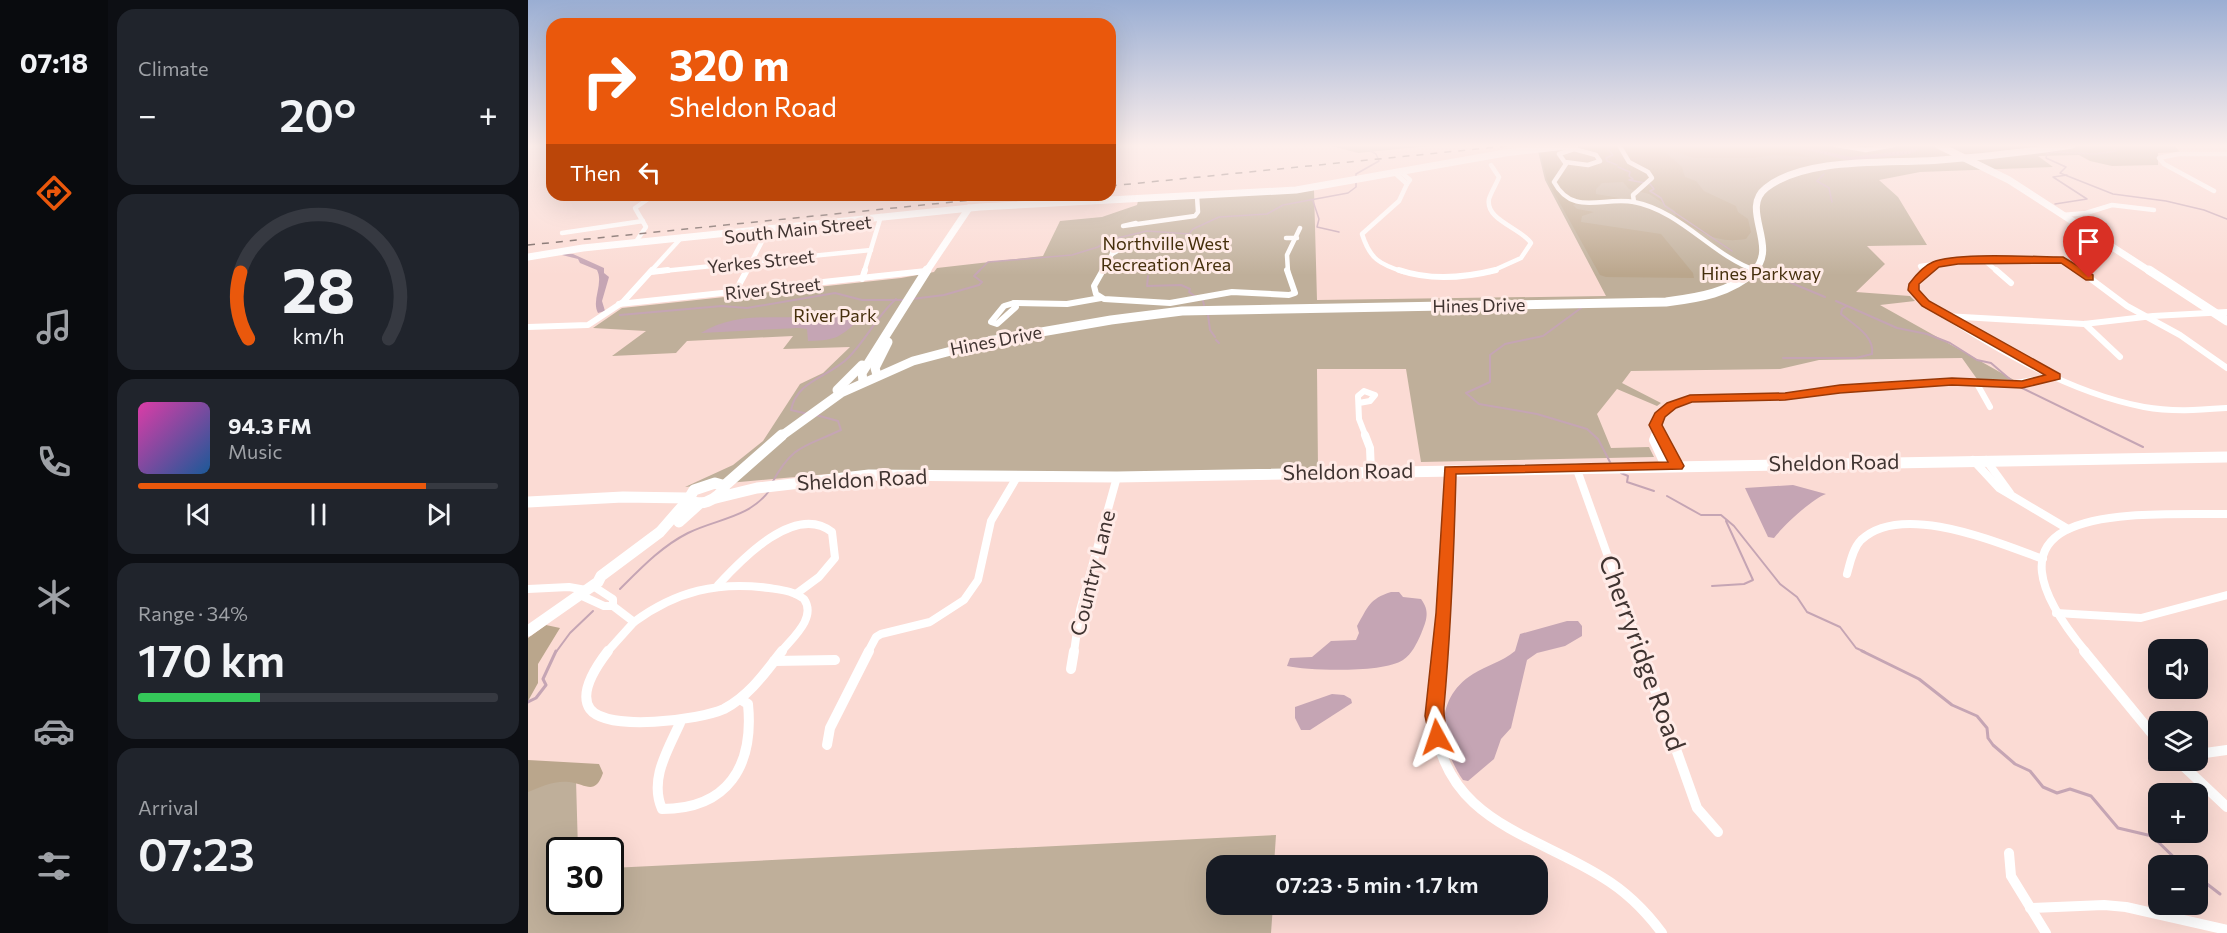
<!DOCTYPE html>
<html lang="en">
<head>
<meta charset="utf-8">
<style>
	:root { --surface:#171b24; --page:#20242c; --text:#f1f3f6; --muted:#9ea1a6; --line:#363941; --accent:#ea580c }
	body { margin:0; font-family:Commissioner,sans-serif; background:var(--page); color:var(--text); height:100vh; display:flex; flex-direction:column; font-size:22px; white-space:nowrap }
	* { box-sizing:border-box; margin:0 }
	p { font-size:20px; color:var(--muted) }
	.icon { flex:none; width:33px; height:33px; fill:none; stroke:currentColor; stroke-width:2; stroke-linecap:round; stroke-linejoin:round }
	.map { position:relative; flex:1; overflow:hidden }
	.details { display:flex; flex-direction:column; gap:9px; padding:9px; background:#0d0f14; width:420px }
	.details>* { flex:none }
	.banner { position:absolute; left:18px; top:18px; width:570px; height:183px; border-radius:18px; box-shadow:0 6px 24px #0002; background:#ea580c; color:#fff; overflow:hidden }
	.tools { position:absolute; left:1620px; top:639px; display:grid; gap:12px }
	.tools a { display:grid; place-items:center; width:60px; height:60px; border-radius:12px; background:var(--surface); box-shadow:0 6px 24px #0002; font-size:30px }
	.speed { position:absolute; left:18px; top:837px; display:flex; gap:12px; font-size:30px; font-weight:700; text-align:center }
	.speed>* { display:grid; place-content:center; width:78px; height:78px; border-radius:50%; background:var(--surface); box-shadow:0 6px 24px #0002; line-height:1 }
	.speed .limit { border:3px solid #111; border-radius:9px; background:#fff; color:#111 }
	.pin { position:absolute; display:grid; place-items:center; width:51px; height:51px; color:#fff; margin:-62px -26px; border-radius:50% 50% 50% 0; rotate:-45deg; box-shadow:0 0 6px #0007 }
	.pin .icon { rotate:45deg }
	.me { position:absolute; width:66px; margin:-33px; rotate:355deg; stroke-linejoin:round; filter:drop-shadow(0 0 4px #0008) }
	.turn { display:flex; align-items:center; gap:21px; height:126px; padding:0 24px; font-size:27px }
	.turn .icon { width:78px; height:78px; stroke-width:2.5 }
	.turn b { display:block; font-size:42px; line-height:51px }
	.then { display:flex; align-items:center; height:57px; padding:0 24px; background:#0003; gap:12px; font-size:22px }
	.big { font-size:45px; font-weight:600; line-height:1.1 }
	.details .tile { flex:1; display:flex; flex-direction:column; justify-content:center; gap:9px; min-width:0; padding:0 21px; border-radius:18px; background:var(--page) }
	.details .dial { align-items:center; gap:0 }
	.dial svg { height:156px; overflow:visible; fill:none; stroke:var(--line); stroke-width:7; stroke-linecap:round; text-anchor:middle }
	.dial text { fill:var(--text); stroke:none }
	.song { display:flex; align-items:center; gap:18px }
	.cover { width:72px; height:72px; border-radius:9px; background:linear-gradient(135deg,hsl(320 70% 55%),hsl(210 70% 35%)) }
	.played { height:6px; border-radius:3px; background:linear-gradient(90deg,var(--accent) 80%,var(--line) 80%) }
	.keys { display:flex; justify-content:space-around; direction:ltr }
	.heat { display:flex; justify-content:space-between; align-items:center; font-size:33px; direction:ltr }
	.charge { height:9px; border-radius:4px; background:linear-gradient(90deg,#34c759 34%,var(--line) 0) }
	.trip { position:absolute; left:678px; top:855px; width:342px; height:60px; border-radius:18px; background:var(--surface); box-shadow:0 6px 24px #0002; font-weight:600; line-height:60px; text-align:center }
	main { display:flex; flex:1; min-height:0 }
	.dock { display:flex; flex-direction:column; width:108px; justify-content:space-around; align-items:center; background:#090b0e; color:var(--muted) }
	.dock .icon { width:42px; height:42px }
	.dock .on { color:var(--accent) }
	.dock b { font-size:27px; color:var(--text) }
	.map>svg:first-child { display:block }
</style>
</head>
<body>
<main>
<nav class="dock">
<b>07:18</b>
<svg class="icon on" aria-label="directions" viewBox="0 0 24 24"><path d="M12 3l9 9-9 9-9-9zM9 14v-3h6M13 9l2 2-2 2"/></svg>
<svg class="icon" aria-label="music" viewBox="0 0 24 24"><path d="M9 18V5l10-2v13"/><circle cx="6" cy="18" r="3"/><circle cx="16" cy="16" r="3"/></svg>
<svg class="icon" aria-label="phone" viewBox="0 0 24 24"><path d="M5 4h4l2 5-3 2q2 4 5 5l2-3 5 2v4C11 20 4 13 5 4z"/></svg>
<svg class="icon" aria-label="climate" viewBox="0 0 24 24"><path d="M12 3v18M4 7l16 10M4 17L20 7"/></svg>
<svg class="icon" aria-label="car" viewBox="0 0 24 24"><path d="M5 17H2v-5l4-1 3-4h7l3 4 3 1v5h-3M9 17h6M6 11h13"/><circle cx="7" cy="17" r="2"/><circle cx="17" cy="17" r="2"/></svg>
<svg class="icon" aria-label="filters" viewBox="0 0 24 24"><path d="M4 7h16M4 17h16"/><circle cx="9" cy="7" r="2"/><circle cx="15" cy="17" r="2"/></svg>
</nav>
<section class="details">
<div class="tile"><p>Climate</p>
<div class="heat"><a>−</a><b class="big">20°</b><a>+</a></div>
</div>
<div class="tile dial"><svg viewBox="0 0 100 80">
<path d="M14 69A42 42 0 1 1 86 69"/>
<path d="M14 69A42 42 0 0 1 10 35" stroke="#ea580c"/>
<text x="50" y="56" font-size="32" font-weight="700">28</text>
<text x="50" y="72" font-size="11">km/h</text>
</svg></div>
<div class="tile">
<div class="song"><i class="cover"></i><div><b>94.3 FM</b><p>Music</p></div></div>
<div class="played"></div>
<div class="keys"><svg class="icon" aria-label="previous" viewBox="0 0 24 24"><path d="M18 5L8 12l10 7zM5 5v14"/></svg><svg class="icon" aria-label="pause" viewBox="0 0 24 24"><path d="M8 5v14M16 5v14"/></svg><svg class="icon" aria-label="next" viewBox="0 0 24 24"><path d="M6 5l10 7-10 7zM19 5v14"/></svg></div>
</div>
<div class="tile"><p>Range · 34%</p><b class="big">170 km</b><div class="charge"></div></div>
<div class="tile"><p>Arrival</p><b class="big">07:23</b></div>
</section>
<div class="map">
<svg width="1699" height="933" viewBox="0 0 1699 933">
	<rect width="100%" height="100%" fill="#fbdbd4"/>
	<!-- green -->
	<g fill="#bfaf9a">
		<polygon points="800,145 911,145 830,153"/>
		<polygon points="1028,145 1646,145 1652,152 1630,153 1630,165 1584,166 1562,161 1551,155 1510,156 1525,167 1392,172 1351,180 1370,197 1399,245 1339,246 1357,264 1328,292 1382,296 1387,301 1352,305 1486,380 1449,379 1434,358 1291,360 1252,369 1103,371 1094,383 1133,403 1129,406 1089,389 1069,414 1083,448 1121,447 1126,457 893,462 878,369 789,369 790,469 542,474 344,470 157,487 205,465 235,441 272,384 295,373 322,347 255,349 265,336 159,341 148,353 84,356 118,331 65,328 94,308 373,278 406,272 409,268 515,256 532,221 574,217 609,205 610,201 786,190 789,300 1078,296 1017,180 1010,151"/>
		<polygon points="48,780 50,850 32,850 32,902 82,902 83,868 748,835 746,865 688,866 688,904 745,905 743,933 0,933 0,782"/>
	</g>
	<!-- forest -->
	<g fill="#baa68c">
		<path d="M1056 145H1250L1282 157 1245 155 1227 158H1165L1142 149 1135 150 1154 167 1157 177 1168 181 1176 191 1208 206 1210 212 1220 219 1223 232 1218 239C1187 244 1174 232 1148 218L1147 211 1121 194 1101 189 1095 182 1074 183 1068 189V194L1098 199 1056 201 1045 205 1049 209 1066 212 1054 216 1053 222 1133 234 1165 273 1166 278 1078 277 1072 275 1019 180 1012 152 1014 148Z"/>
		<polygon points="18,625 32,628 10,664 10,683 0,701 0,638"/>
		<path d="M0 760 71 764 75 773C67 796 58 784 41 782 28 780 11 787 0 792Z"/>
	</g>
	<!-- water -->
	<g fill="#c5a5b4">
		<path d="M36 253 45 254 76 268V273L81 277 74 301 77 311 70 313C63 300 76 284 69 270L52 263 50 259 30 254Z"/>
		<path d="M306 312H327L333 319C310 337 312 340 280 341L279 329 270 328 173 333C205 314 233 318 268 317 281 317 294 314 306 312Z"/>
		<path d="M1265 485 1298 494C1284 499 1255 526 1246 538L1240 537 1217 488Z"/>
		<path d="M863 592H871L875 597 893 599C902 611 899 620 893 634 889 643 884 654 875 660 856 673 782 671 759 666L762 658 784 657 803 641 828 640 831 633 829 626C840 607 841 599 863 592Z"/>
		<path d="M1039 621H1050L1054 626V636L1037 646 1009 653 999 660 983 728 973 739 966 759 940 781 935 780C911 745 905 699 945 674 959 665 974 662 987 651L992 634Z"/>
		<polygon points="804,694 816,695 823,699 824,703 782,730 773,730 767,718 767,707"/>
	</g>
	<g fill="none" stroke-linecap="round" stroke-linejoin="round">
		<!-- stream-far2 -->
		<g stroke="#c5a5b4" stroke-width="1.5">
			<polyline points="1076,145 1085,155 1078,158 1079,161 1089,165"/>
			<polyline points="1584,145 1588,151 1568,154 1524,152 1519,154 1518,158 1538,167 1532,173 1585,194 1638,201 1676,210 1699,219"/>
			<polyline points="1090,167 1102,172 1101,176 1105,179 1101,180 1117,183"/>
			<polyline points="1296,174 1289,181 1301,188 1304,202"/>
			<polyline points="1122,184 1126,189 1122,191 1133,198 1137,206 1204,251"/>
			<polyline points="785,201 791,219 789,227 811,232"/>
			<polyline points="1527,204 1559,199 1525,177 1539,175"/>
			<polyline points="450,272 460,262 544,255 570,247 581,240 619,231 661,234 665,229 691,217 739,214 755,205 820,193 828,187 828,174 851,161 848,154 832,145"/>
		</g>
		<!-- stream-far1 -->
		<g stroke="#c5a5b4" stroke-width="2">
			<polyline points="620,276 619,286 653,285 662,289 661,292 668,297"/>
			<polyline points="1254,279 1297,297"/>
			<polyline points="384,299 416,295 451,285 454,282 446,276 452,270"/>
			<polyline points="675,301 676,305"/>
			<polyline points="1308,301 1369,328 1399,334 1422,343 1449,360 1463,363 1484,381"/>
			<polyline points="1053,308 1015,336 977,344 962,355 962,382 938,393 951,404 1009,414 1059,429 1070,439 1083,464"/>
			<polyline points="92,315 194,306 219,308 307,293 334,300 375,300"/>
			<polyline points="680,315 682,330 687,337"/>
			<polyline points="688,340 691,343"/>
			<path d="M1255 358H1328L1344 354C1347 336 1325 324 1313 314L1314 309 1319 306"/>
			<polyline points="1488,385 1615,447"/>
			<path d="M280 414 263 410C269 380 301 377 320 358 338 340 349 316 368 299"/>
			<polyline points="1093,473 1100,476 1099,482 1126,491"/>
			<path d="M244 483C265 444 277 447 313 430L310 421 288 415"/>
			<polyline points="1139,496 1173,515 1193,515 1206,526 1252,584 1269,597 1279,612 1312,627 1328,648 1337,652"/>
			<polyline points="1184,586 1216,584 1225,580 1198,521"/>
			<path d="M92 589C113 568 134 546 160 533 188 519 221 518 241 491"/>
			<polyline points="28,652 42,633 65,611"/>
		</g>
		<!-- stream -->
		<g stroke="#c5a5b4" stroke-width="3">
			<polyline points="1334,651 1391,679 1424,705 1449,716 1459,728 1460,738 1465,745 1487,764 1502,771 1515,787 1529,793 1542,789 1563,796 1590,828 1624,836 1655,866"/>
			<polyline points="0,702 8,698 18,685 15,679 28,651"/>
			<polyline points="1670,877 1692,894"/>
		</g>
		<!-- river -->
		<polygon fill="#c5a5b4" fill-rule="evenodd" points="1261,145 1271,145 1322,157 1381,150 1383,149 1383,145 1389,145 1390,150 1382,154 1322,161"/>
		<!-- street-far3 -->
		<g stroke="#fff" stroke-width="4.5">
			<polyline points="1091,145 1101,162 1120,172 1124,178 1105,195 1106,202"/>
			<polyline points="1308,145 1338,150 1366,145"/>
			<path d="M1037 162 1060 165 1072 161 1068 155 1046 149 1031 154 1038 164 1026 182C1045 217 1075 196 1106 202 1153 211 1185 256 1227 270"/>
			<polyline points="868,174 879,184 882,180 874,173"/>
			<polyline points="1686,191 1636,164 1631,158 1650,154 1699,154"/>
			<polyline points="1535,215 1558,213 1584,205 1626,210"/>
			<polyline points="608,223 595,226 667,216 670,212 669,196"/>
			<polyline points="34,233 115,221"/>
			<polyline points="758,238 769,238"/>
			<polyline points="107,243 118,227 107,208 126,195"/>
			<polygon points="585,245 592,245 591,250 584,254"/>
			<polyline points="1457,261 1470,272"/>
			<polyline points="122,272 154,237"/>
			<polyline points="125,272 343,250"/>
			<polyline points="218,272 241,228"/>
			<polyline points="336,272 353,216"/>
			<polyline points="390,272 398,271"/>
			<polyline points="574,272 584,254"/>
			<polyline points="760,272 759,255 772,228"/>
			<path d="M876 272C851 264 842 259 834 234L871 201 879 184"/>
			<path d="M962 272 993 258 1003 243C993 228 957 220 961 199 963 192 968 185 971 177L963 165"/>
			<polyline points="1396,272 1392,266 1407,264"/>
			<polyline points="1397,272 1415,262 1523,260 1540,262 1553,272"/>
		</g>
		<!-- street-far2 -->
		<g stroke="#fff" stroke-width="6">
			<polyline points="575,270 566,286 568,294 576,299 642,303 704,292 761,295 767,293 759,270"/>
			<path d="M871 270C903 281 936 278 968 270"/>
			<path d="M1398 270 1386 284 1389 297C1455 342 1537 392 1616 407 1644 412 1671 410 1699 408"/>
			<polyline points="1468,270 1483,283"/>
			<polyline points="1551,270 1599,306 1652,335 1699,368"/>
			<polyline points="123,272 140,270"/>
			<polyline points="334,279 337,270"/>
			<polyline points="206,294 219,270"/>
			<polyline points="486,303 539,304 573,298"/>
			<polygon points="486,303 488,307 469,324 463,322 476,306"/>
			<polyline points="91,304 398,271"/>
			<polyline points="1417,316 1556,324 1625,316 1699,312"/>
			<polyline points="1557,324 1592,357"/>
			<polyline points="0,327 60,325 95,302 124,270"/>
			<polyline points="1448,382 1462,407"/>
			<polyline points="831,403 842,401 847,395 836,391 830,396 831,419 838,437"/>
			<polyline points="1129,431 1134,437"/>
			<polyline points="1126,437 1132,417 1138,409 1167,398 1256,396 1395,382 1488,383 1528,376"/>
		</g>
		<!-- street-far1 -->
		<g stroke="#fff" stroke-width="8">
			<polyline points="837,435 842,448 843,472"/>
			<polyline points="1127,435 1125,440 1137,466"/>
			<polyline points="1133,435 1149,466"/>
			<polyline points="1445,460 1471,488 1540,529"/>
			<polyline points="1458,460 1482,493"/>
			<polyline points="1048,467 1114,652"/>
			<path d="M1319 574C1322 563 1325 548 1333 540 1374 501 1470 543 1515 559"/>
			<path d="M190 585C214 559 267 503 304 532L307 558 291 577 268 594"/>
			<polyline points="0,589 41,587 58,590"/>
			<polyline points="52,595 76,606 85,606 85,599 65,586"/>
			<polyline points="85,606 106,622"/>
			<polyline points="1528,613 1613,618 1699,595"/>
			<path d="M106 622C148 591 190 581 241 588 254 590 266 591 276 599 289 618 264 638 253 652"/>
			<polyline points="79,652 106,622"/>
			<polyline points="340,652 348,637 353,634 402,622 436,600 450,580 463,521 489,477"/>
			<polyline points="546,652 552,610 589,477"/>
			<polyline points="911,652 917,597 922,470"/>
			<path d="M1558 652C1435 504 1596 514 1699 514"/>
		</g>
		<!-- street -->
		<g stroke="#fff" stroke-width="10">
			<path d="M80 651C70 664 50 692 62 709 79 732 172 720 196 709 221 696 237 673 254 651"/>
			<path d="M911 651C908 673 904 697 906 719 916 821 1004 833 1074 877 1099 892 1117 910 1134 933"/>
			<polyline points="1113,651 1169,808 1190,832"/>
			<polyline points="1556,651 1630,741"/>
			<polyline points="246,661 307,660"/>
			<polyline points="543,669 546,651"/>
			<path d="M152 723C140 750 121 779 134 809 200 809 226 766 220 704L212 699"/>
			<polyline points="299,745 302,728 341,651"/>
			<polyline points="1670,754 1699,750"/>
			<polyline points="1649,760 1699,807"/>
			<polyline points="1481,853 1483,876 1518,933"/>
			<polyline points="1502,908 1576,905 1598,907 1699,930"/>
		</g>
		<!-- secondary-far2 -->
		<g stroke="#fff" stroke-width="7">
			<polyline points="1410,145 1481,180 1623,272"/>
			<polyline points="582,154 589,145"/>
			<polyline points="0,257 55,248 452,207 768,190 977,153 1047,145"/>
			<polyline points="398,272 441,208"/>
			<path d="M1225 272C1252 247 1211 209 1238 188 1278 156 1363 164 1412 160 1456 157 1500 152 1544 145"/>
		</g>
		<!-- secondary-far1 -->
		<g stroke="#fff" stroke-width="9">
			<polyline points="1621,270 1699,321"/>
			<polyline points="349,375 347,368 360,342"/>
			<polyline points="335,381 334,373 399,270"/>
			<polyline points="309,390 334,365"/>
			<path d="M252 437 313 393 385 361 461 341 583 320 654 311 1138 302C1170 298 1203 293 1227 270"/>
		</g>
		<!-- secondary -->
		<g stroke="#fff" stroke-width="11">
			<path d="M187 483 194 485 196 489C187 500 174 507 160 500L166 490Z"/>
			<polyline points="195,487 254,435"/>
			<polyline points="188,498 229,488 341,475 589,477 1699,457"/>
			<polyline points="0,502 95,497 159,498"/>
			<polyline points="151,522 172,503"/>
			<polyline points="0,631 70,582 73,576 132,532 160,500"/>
		</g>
		<!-- rail -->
		<g stroke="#6a5955" stroke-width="1.5" stroke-dasharray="7 7" stroke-linecap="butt">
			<polyline points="582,186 989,145"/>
			<polyline points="0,245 494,195"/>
		</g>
	</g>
	<!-- sky -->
	<linearGradient id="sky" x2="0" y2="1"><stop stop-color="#9aaed3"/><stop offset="0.53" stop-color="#fdefec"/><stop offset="1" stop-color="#fdefec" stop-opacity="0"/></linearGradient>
	<rect width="1699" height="275" fill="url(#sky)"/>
	<!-- route -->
	<path fill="#ea580c" stroke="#983908" stroke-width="1.5" d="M1535 257 1565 275V280H1558L1533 263 1430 264 1411 267 1391 284V290L1401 301 1532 374V379L1494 388 1424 385 1312 393 1257 400 1164 402 1148 408 1137 417 1134 425 1156 466 1154 469 928 474C926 552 923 629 916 707 915 719 921 733 916 743L909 745 903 743 897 716 908 613 917 467 1140 462 1121 425 1127 413 1139 403 1162 395 1257 393 1312 385 1424 378 1494 381 1517 375 1394 306 1380 290 1381 284C1387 276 1395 266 1405 262 1429 252 1505 257 1535 257Z"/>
	<g text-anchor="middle" stroke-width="6" stroke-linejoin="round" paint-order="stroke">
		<!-- far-street labels -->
		<g font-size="18" fill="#403431" stroke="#ffebe7">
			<text transform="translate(270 230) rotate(-6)" y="6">South Main Street</text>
			<text transform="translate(233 262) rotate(-6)" y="6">Yerkes Street</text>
			<text transform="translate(245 289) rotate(-6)" y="6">River Street</text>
			<text transform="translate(951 306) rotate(-1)" y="6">Hines Drive</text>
			<text transform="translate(468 341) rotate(-11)" y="6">Hines Drive</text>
		</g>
		<!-- far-park labels -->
		<g font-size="18" fill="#46300d" stroke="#ffebe7">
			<text x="638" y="250">Northville West<tspan x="638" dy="21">Recreation Area</tspan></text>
			<text x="1233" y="280">Hines Parkway</text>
			<text x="307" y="322">River Park</text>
		</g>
		<!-- street labels -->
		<g font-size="21" fill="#403431" stroke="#ffebe7">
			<text transform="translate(1306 463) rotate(-1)" y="7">Sheldon Road</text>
			<text transform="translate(820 472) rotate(-1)" y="7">Sheldon Road</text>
			<text transform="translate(334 480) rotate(-3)" y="7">Sheldon Road</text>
			<text transform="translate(565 573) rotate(-76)" y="7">Country Lane</text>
		</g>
		<!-- near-street labels -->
		<g font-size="26" fill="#403431" stroke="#ffebe7">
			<text transform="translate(1114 653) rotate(70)" y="9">Cherryridge Road</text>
		</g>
	</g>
</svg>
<div class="tools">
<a><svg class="icon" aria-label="sound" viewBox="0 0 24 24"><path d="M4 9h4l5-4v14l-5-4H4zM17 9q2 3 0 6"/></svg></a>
<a><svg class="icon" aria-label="layers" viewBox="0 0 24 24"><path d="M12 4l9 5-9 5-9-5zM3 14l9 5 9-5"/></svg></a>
<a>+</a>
<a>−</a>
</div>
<div class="speed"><div class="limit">30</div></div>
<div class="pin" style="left:1561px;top:278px;background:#d93025"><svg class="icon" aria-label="arrive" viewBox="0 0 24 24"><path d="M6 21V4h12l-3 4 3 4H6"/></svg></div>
<svg class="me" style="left:909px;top:737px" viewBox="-20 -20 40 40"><path d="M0-17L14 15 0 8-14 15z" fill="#ea580c" stroke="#fff" stroke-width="4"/></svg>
<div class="trip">07:23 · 5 min · 1.7 km</div>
<div class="banner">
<div class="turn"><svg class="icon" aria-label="right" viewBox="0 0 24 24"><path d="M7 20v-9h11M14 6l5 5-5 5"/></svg><div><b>320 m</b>Sheldon Road</div></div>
<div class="then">Then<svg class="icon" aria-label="left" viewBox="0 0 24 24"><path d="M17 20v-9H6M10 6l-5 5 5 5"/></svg></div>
</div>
</div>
</main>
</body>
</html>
